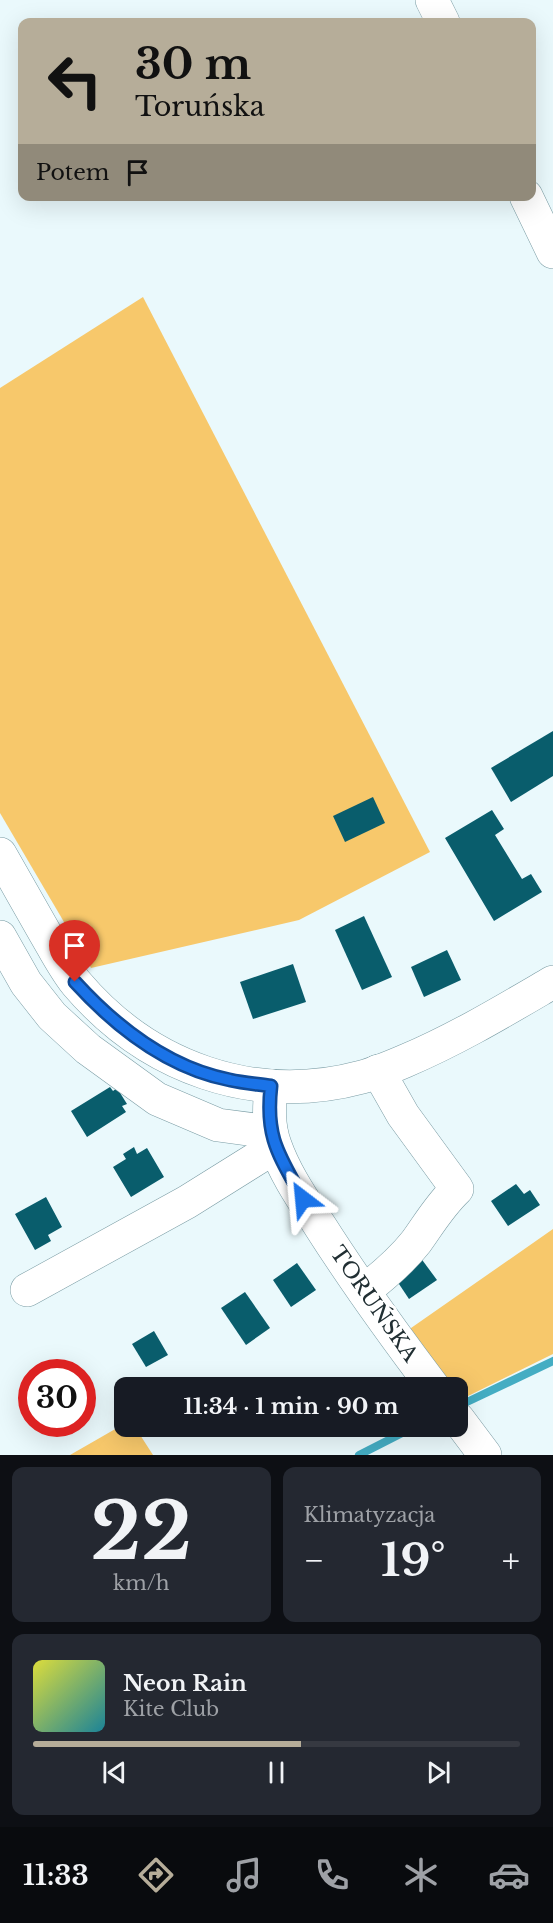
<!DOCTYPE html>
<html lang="pl">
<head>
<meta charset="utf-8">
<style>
	:root { --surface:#171b24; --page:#242831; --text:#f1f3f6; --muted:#9ea1a6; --line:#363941; --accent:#b6ad99 }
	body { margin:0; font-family:"Libre Baskerville",serif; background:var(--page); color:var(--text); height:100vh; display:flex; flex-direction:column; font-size:22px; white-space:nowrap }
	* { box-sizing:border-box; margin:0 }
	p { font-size:20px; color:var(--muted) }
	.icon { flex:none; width:33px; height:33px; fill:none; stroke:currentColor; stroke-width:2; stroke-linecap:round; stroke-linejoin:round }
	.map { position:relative; height:1455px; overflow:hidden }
	.drawer { display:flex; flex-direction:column; gap:12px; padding:12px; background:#0d0f14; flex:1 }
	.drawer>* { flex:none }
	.banner { position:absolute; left:18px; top:18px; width:518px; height:183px; border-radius:12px; box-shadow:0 6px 24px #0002; background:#b6ad99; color:#111; overflow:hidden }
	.speed { position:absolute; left:18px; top:1359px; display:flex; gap:12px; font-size:30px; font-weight:700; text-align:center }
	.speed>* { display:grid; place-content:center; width:78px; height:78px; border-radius:50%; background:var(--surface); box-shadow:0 6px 24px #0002; line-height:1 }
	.speed .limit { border:9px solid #d22; background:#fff; color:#111 }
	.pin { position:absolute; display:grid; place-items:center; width:51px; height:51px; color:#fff; margin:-62px -26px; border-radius:50% 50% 50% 0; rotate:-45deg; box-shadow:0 0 6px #0007 }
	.pin .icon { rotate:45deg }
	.me { position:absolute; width:66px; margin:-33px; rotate:331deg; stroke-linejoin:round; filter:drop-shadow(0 0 4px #0008) }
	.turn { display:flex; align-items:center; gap:21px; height:126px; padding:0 18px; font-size:27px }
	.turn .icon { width:78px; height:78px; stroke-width:2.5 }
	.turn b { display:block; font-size:42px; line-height:51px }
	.then { display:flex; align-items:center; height:57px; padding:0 18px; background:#0003; gap:12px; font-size:22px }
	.big { font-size:45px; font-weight:800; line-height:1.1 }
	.drawer .card { flex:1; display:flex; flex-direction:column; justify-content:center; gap:9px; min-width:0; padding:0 21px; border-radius:12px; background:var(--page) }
	.drawer .dial { align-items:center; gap:0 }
	.dial b { font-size:78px; line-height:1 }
	.song { display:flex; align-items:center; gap:18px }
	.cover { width:72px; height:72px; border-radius:9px; background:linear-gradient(135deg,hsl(60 70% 55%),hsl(190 70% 35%)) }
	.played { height:6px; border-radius:3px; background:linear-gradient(90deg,var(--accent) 55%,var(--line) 55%) }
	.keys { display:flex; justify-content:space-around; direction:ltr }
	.heat { display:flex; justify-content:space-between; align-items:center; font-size:33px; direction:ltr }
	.drawer .tiles { flex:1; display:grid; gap:12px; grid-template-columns:1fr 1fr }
	.card:last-child { grid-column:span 2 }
	.trip { position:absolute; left:114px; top:1377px; width:354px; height:60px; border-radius:12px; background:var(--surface); box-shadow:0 6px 24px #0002; font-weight:800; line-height:60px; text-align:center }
	.tabs { display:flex; height:96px; justify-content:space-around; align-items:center; background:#090b0e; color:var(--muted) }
	.tabs .icon { width:42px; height:42px }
	.tabs .current { color:var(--accent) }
	.tabs b { font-size:27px; color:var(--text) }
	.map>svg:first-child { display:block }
</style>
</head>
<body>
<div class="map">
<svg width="553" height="1455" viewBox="0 0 553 1455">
	<rect width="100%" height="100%" fill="#eaf9fc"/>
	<!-- green -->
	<g fill="#f7c86b">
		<polygon points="143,297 430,852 299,920 91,968 0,813 0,388"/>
		<polygon points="553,1229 553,1354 458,1401 458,1388 441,1387 401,1335"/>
		<polygon points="124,1424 124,1426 135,1427 153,1455 70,1455"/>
	</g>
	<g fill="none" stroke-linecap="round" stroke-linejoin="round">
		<!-- stream -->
		<g stroke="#44adc3" stroke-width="8">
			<polyline points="467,1402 553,1361"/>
			<polyline points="359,1455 416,1426"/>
		</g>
	</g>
	<!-- building -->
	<g fill="#095d6c">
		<polygon points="553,731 553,776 511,802 491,768"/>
		<polygon points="373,797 385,823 345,842 333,816"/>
		<polygon points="492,810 504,829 495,835 522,879 531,874 542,892 494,921 445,838"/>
		<polygon points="364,916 392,977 362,990 335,930"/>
		<polygon points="447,950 461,980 424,997 411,967"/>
		<polygon points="293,964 306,1002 253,1019 240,982"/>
		<polygon points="110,1087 113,1091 117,1088 127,1104 122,1106 126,1112 87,1137 71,1111"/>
		<polygon points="134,1147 137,1154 147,1148 164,1177 131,1197 113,1167 126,1159 123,1154"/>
		<polygon points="516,1184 524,1194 530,1190 540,1205 508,1226 491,1201"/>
		<polygon points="46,1197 62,1227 48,1235 51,1241 35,1250 15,1214"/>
		<polygon points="420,1257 437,1280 409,1299 393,1275"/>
		<polygon points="297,1263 316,1290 291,1307 273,1280"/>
		<polygon points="245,1292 270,1328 246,1345 221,1308"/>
		<polygon points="154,1331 168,1355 146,1367 132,1344"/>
	</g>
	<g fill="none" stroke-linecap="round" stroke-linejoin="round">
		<defs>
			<g id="minor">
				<polyline points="432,0 443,22"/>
				<polyline points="526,196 553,252"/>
				<path d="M0 854C15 880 30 907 45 933 55 950 64 968 76 983 148 1068 254 1106 362 1077 377 1073 391 1067 405 1061 457 1039 505 1010 553 982"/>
				<polyline points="0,937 26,983 52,1016 88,1049 157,1099 218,1125 271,1132"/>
				<path d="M271 1086C269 1107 268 1126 275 1145 285 1174 304 1201 320 1226 355 1281 394 1335 434 1388"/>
				<polyline points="27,1290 187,1202 275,1147"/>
				<path d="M364 1291C382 1277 401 1261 416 1242 429 1224 440 1205 457 1189L403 1115 378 1071"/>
				<polyline points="458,1419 485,1455"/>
			</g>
		</defs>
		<!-- minor casing -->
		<use href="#minor" stroke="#7a9ca4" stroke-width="34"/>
		<!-- minor -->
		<use href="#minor" stroke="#fff" stroke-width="33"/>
	</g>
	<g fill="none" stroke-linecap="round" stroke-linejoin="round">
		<defs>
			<path id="route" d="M75 982C117 1028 168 1068 230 1080 243 1083 257 1084 271 1086 265 1138 279 1155 303 1199"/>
		</defs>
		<!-- route casing -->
		<use href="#route" stroke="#114b97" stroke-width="15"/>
		<!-- route -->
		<use href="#route" stroke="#1a73e8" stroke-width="10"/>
	</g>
	<g text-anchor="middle" stroke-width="6" stroke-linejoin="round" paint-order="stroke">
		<!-- street labels -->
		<g font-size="21" fill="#212f33" stroke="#fff">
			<text transform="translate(374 1304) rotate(55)" y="7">TORUŃSKA</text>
		</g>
	</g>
</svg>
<div class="speed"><div class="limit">30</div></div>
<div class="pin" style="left:75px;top:982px;background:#d93025"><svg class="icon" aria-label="arrive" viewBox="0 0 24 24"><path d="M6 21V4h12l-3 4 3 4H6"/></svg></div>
<svg class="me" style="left:303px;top:1199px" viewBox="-20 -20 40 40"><path d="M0-17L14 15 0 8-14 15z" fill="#1a73e8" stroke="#fff" stroke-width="4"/></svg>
<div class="trip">11:34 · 1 min · 90 m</div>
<div class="banner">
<div class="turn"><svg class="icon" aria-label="left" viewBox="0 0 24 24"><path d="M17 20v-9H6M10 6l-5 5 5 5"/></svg><div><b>30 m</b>Toruńska</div></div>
<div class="then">Potem<svg class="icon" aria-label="arrive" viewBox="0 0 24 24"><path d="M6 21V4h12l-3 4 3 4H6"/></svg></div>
</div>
</div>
<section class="drawer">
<div class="tiles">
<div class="card dial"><b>22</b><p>km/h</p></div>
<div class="card"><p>Klimatyzacja</p>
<div class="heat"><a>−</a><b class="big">19°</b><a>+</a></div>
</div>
<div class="card">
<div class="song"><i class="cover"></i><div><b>Neon Rain</b><p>Kite Club</p></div></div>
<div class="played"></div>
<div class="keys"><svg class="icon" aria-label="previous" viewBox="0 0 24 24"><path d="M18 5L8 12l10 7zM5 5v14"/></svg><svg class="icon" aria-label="pause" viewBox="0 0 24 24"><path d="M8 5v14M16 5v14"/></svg><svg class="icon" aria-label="next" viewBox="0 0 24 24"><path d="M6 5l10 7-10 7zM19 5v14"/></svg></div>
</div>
</div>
</section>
<nav class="tabs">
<b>11:33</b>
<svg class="icon current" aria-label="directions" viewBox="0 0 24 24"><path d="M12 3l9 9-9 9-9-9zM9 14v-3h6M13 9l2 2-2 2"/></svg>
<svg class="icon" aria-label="music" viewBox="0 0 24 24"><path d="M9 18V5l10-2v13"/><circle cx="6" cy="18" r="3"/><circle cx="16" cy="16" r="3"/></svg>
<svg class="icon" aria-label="phone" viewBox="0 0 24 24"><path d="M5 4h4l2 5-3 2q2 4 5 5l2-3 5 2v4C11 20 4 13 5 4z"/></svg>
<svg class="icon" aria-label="climate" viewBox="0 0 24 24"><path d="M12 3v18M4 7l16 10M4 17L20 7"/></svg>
<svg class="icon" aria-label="car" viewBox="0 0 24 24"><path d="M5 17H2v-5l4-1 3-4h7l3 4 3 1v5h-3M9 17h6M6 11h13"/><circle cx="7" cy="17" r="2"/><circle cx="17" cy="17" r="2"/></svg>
</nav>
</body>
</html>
